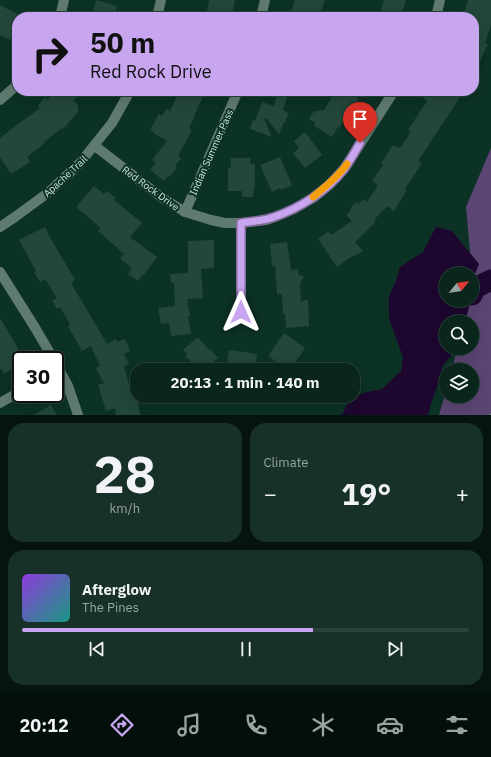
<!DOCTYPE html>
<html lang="en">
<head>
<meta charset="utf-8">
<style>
	:root { --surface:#09251c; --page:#173129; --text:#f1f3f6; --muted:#99a5a3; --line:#29423b; --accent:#c8a6ef }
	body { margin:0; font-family:"IBM Plex Sans",sans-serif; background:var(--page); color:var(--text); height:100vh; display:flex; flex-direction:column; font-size:15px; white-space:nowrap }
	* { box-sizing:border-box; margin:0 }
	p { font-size:13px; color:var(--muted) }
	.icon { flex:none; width:22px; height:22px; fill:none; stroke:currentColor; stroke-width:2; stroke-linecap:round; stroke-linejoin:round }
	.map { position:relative; height:415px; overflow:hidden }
	.details { display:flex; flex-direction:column; gap:8px; padding:8px; background:#05140f; flex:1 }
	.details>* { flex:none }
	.banner { position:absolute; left:12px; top:12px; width:467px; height:84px; border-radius:16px; box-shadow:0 4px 16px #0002,0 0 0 1px var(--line); background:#c8a6ef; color:#111; overflow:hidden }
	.needle { width:26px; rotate:60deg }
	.buttons { position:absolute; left:439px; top:267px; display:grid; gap:8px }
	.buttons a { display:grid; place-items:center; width:40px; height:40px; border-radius:50%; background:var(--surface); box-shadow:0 4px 16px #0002,0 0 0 1px var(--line); font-size:20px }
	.speed { position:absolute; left:12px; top:351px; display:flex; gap:8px; font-size:20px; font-weight:700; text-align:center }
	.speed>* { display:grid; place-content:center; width:52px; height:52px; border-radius:50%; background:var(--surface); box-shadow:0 4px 16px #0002,0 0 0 1px var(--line); line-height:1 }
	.speed .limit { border:2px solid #111; border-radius:6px; background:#fff; color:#111 }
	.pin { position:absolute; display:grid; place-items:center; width:34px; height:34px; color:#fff; margin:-41px -17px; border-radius:50% 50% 50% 0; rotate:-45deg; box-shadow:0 0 4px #0007 }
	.pin .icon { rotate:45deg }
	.me { position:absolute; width:44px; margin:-22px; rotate:0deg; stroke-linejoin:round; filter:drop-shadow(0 0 3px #0008) }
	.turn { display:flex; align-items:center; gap:14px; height:84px; padding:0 12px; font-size:18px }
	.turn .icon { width:52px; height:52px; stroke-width:2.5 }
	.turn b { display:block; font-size:28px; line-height:34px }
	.big { font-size:30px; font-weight:800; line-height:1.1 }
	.details .card { flex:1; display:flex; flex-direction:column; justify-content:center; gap:6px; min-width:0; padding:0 14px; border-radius:16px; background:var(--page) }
	.details .dial { align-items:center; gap:0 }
	.dial b { font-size:52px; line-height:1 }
	.song { display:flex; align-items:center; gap:12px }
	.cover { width:48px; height:48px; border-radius:6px; background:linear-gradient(135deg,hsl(270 70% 55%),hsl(170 70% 35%)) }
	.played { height:4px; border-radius:2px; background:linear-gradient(90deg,var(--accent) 65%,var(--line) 65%) }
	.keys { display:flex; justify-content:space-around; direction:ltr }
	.heat { display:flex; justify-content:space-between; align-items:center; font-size:22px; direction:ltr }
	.details .tiles { flex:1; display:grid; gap:8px; grid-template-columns:1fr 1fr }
	.card:last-child { grid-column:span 2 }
	.trip { position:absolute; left:130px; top:363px; width:230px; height:40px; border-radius:16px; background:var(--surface); box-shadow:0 4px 16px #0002,0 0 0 1px var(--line); font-weight:800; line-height:40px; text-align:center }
	.tabs { display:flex; height:64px; justify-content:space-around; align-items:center; background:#040f0b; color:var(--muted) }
	.tabs .icon { width:28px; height:28px }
	.tabs .active { color:var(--accent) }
	.tabs b { font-size:18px; color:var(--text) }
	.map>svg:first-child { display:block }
</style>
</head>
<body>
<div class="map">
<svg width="491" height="415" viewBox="0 0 491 415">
	<rect width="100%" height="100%" fill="#0c3125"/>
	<!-- forest -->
	<polygon fill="#5b4572" points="491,148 491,415 439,415 446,391 446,396 472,396 472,370 452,370 457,348 472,348 472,322 463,322 466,300 472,300 472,274 466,207"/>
	<!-- water -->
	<polygon fill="#1d072f" points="436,227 452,231 479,264 475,274 475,288 472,297 472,274 446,274 446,300 471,300 466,318 464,322 446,322 446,348 453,348 452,355 443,365 439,382 432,401 428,415 340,415 343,413 349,400 363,393 382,389 401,371 403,357 396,338 389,318 389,296 396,281 400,267 423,252"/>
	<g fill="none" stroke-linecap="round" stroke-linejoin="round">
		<!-- river -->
		<polyline stroke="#1d072f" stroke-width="21" points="472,295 475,288 491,280"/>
	</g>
	<!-- building -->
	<g fill="#23473b">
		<polygon points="96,0 117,6 114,17 92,17"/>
		<polygon points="209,0 235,0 231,17 206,17"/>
		<polygon points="295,0 325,0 319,17 298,17 290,15"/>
		<polygon points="384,0 406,0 401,17 379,17"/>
		<polygon points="468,0 491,0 491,25 485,43 488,44 474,74 474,17 463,17"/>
		<polygon points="0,5 17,14 17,43 0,35"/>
		<polygon points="55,91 80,91 74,101 78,105 78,112 63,129 62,128 44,142 45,143 27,157 30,162 11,174 0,157 0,138 23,120 24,120 40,108 38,106 45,97 48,100"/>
		<polygon points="179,91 205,91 189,128 192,130 178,156 181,158 175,166 177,168 169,177 168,176 164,181 150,170 156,163 152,160 167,141 153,133 154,132 150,130 159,114 162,116 166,109 170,111"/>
		<polygon points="278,91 289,91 283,110 289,113 285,122 284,122 279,134 266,118 264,119 272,137 250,129 253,120 255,121 262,102 274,106"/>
		<polygon points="322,91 362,91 357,98 359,99 351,110 339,128 338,127 332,137 313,125 316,123 309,119 314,111 324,110 332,97"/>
		<polygon points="426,91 464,91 418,161 422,163 405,189 407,190 394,211 387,206 375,219 376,220 374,222 375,223 355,242 363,251 354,256 354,255 337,267 318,239 328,231 331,235 352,221 346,215 351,210 350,209 356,202 358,204 364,199 367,202 378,185 372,181 383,165 381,163 393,145 400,148 411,132 408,130 427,101 422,97"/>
		<polygon points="305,132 322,155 305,168 293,153 299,148 294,141"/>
		<polygon points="280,157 292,185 281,190 280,188 272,192 260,165"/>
		<polygon points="231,158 251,158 250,164 255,164 255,187 254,187 253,197 242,197 242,191 228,191 228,168 231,168"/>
		<polygon points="94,186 104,194 107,191 116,198 114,200 142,223 130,237 157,257 143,276 142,275 138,281 128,274 132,268 120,259 124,254 98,231 101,228 76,207"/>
		<polygon points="45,227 52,241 75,280 71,283 107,344 116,339 117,342 125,339 130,351 124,354 129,364 124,367 131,391 137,389 137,396 140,415 116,415 115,408 106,411 98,385 104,383 96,368 100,366 91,346 82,351 68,326 70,324 60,307 57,309 52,301 57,298 45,279 40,282 34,272 36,271 19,240"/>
		<polygon points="214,240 214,268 201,269 203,298 187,299 190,316 188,316 191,334 171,336 169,323 161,324 158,308 175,306 174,283 171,283 170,274 188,273 188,241"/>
		<polygon points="287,242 291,270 298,269 298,274 304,277 300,283 301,301 308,300 309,326 286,328 285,314 283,314 282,294 277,294 275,266 272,266 270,244"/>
		<polygon points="0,318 25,360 21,360 21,364 4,374 0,368"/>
		<polygon points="284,333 305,348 290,370 288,370 268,356"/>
		<polygon points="198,337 209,350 210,349 218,358 204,370 184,370 192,363 185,356 187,354 183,350"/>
		<polygon points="229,350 257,354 255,370 226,370"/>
		<polygon points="51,405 57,415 34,415"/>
	</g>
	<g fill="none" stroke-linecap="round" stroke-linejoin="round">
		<!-- path -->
		<polyline stroke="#708c82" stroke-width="2" stroke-dasharray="3 2" stroke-linecap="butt" points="490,415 491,414"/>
		<!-- minor -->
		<g stroke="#5f7a6f" stroke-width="10">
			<polyline points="60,17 64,0"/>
			<polyline points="157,17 161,0"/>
			<polyline points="261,17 265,0"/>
			<polyline points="436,17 440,0"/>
			<polyline points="0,100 17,85"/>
			<polyline points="95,146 161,197 185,212 211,220 225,223 241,223 266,220 275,217 294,209 313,198 329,185 344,169 394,91"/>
			<polyline points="185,212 238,91"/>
			<polyline points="0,227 15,217 49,192 80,163 112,123 130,91"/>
			<polyline points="0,272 34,326 54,360"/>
			<polyline points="241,312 241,223"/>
			<polyline points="55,362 68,386 78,415"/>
			<polyline points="0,403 21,391"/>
		</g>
	</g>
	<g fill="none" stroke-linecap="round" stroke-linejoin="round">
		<defs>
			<path id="route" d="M241 312V223C252 221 264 221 274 217 300 208 327 191 344 169 350 161 355 152 360 143"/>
		</defs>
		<!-- route casing -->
		<use href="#route" stroke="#826c9b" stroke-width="10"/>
		<!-- route -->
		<use href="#route" stroke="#c8a6ef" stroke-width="7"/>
		<!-- slow -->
		<path stroke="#f59e0b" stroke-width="7" d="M313 197C325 187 338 177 347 164"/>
	</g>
	<g text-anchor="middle" stroke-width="4" stroke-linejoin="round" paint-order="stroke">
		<!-- street labels -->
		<g font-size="10" fill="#d1e5dd" stroke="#0c3125">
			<text transform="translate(211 152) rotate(-66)" y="4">Indian Summer Pass</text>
			<text transform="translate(65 176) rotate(-43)" y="4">Apache Trail</text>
			<text transform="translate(151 188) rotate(36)" y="4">Red Rock Drive</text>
		</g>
	</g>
</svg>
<div class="buttons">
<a><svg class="needle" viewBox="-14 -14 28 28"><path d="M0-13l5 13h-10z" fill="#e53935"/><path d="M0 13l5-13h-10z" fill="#99a5a3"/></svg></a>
<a><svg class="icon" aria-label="search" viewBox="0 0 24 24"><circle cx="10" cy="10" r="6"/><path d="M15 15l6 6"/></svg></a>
<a><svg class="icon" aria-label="layers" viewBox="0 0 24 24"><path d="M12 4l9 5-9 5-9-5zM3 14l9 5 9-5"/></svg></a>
</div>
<div class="speed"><div class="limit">30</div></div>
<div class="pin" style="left:360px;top:143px;background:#d93025"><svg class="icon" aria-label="arrive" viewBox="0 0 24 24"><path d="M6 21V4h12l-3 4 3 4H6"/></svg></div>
<svg class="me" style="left:241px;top:312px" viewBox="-20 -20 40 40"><path d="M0-17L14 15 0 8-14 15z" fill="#c8a6ef" stroke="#fff" stroke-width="4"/></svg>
<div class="trip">20:13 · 1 min · 140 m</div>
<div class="banner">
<div class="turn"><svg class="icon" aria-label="right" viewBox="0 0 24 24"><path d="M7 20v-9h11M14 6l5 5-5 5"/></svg><div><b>50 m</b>Red Rock Drive</div></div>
</div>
</div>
<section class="details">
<div class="tiles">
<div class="card dial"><b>28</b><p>km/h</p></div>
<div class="card"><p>Climate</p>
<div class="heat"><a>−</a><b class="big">19°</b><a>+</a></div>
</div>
<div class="card">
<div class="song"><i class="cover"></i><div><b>Afterglow</b><p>The Pines</p></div></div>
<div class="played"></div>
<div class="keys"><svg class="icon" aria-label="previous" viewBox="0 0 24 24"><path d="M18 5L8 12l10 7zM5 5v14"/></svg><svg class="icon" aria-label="pause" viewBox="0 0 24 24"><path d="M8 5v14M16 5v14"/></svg><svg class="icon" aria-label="next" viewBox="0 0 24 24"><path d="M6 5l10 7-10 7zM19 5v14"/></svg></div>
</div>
</div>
</section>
<nav class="tabs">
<b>20:12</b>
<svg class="icon active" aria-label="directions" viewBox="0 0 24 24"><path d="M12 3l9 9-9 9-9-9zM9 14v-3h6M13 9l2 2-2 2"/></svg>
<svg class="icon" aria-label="music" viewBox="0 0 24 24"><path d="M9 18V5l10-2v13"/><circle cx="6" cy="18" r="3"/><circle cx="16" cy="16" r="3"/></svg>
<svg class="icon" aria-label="phone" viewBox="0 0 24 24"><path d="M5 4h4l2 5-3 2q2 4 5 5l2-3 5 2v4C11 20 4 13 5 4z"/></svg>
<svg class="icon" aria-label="climate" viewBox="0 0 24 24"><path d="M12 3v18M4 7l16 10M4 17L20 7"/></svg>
<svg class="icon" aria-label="car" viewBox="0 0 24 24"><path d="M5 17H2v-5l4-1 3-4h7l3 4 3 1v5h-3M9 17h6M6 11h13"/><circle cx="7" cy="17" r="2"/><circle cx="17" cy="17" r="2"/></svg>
<svg class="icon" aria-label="filters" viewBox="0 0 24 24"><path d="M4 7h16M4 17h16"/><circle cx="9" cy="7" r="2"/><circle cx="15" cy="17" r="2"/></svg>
</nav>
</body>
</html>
